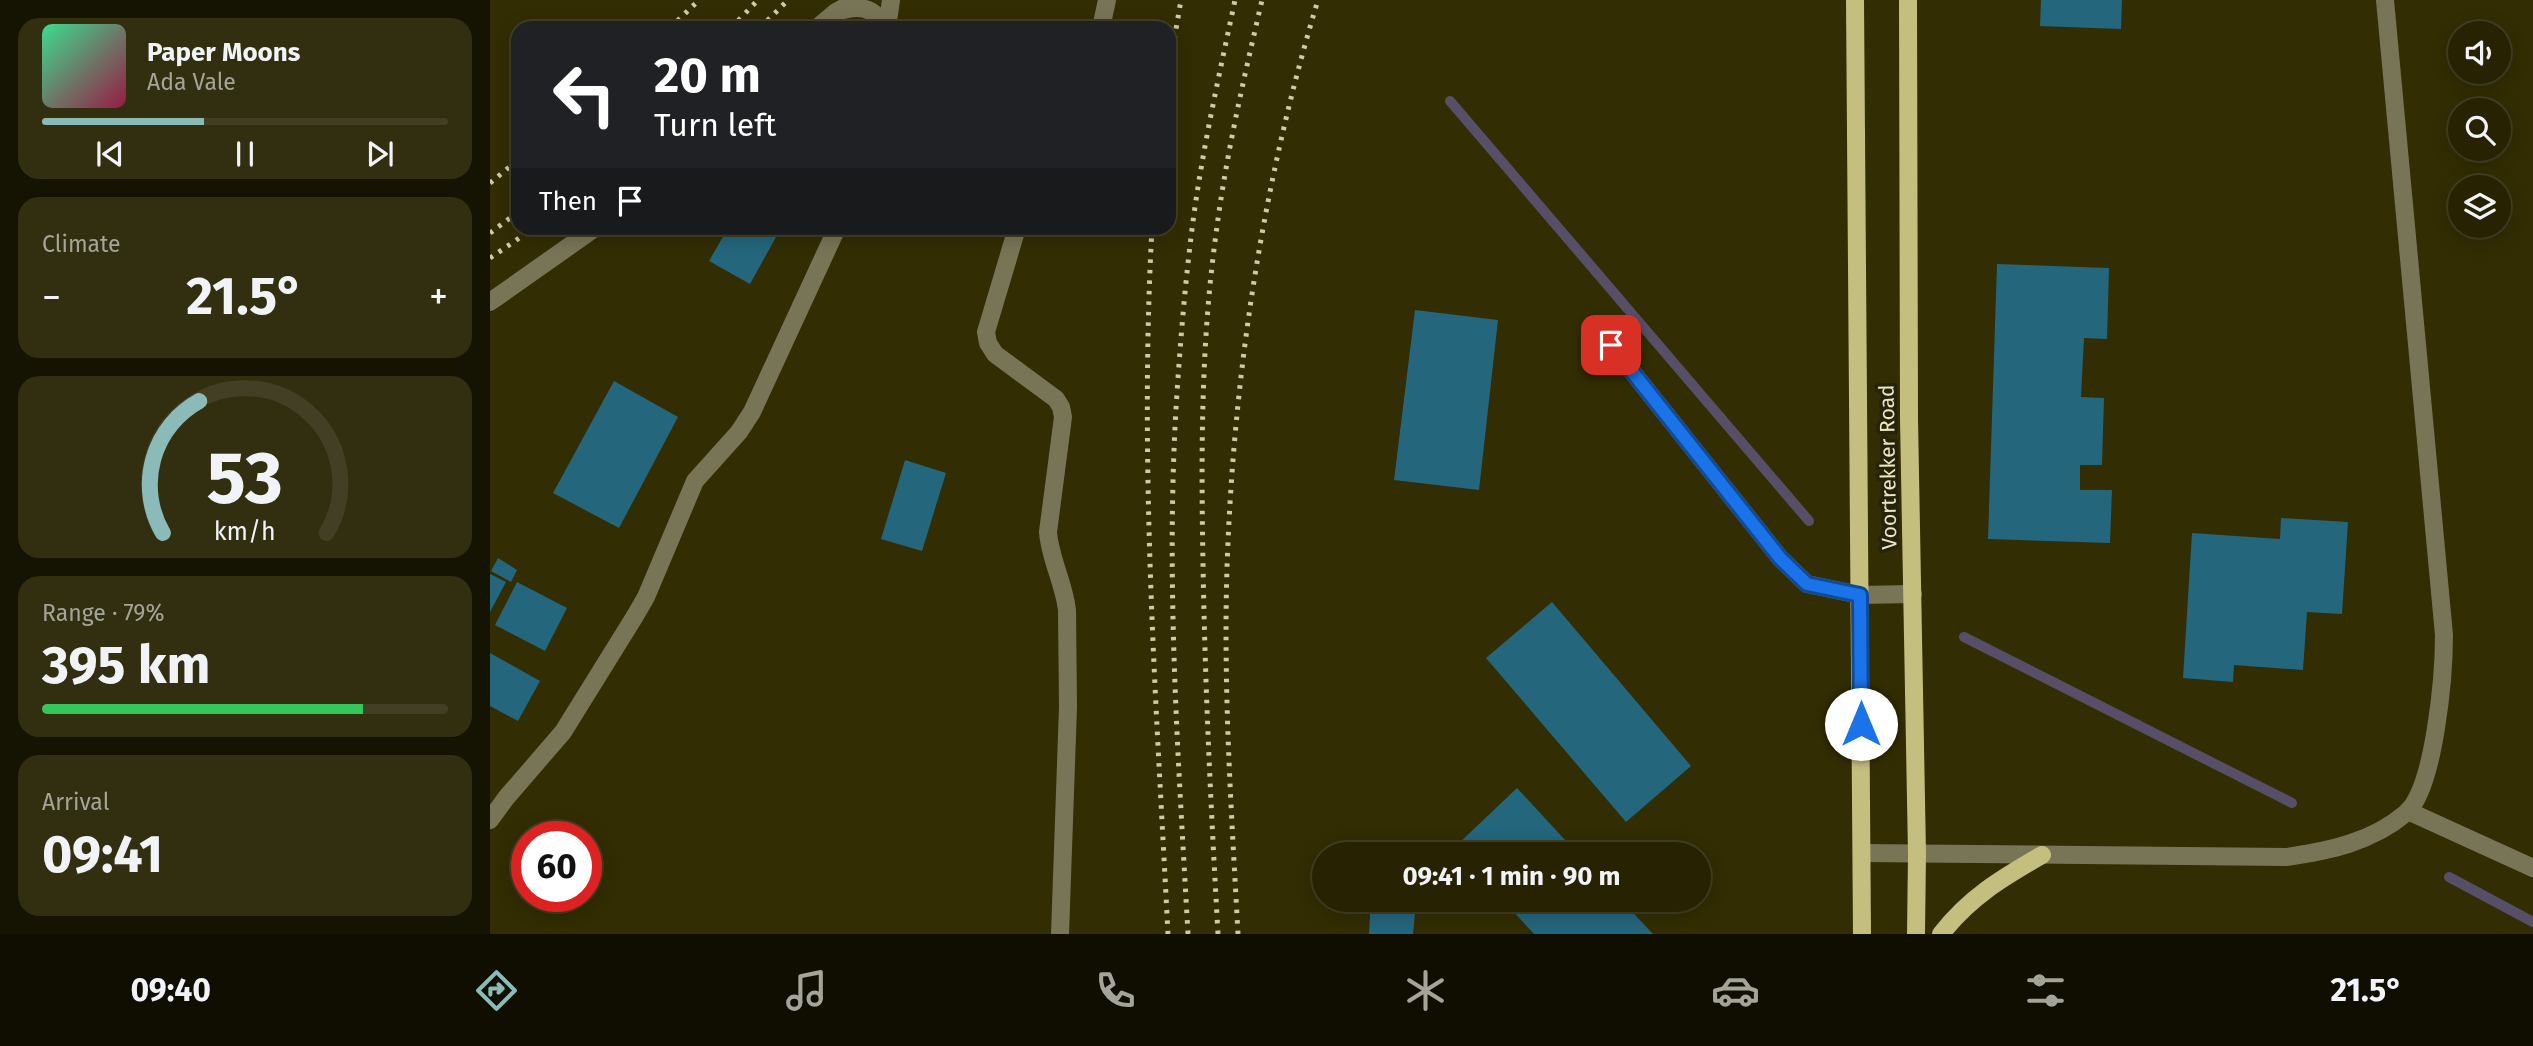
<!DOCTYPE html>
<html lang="en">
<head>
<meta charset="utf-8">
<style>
	:root { --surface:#262202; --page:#322f11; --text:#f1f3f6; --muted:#a4a499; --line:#423f24; --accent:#8bbbb9 }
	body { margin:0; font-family:"Fira Sans",sans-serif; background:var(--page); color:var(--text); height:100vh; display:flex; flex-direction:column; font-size:26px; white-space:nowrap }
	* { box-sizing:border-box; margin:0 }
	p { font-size:23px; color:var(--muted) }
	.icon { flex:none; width:38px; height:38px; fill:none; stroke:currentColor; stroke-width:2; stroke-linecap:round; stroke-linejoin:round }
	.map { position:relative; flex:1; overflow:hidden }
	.side { display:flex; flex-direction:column; gap:18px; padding:18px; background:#151301; width:490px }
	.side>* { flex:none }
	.guide { position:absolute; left:21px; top:21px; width:665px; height:214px; border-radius:21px; box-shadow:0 4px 18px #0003,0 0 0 2px var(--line); background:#202124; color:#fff; overflow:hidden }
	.tools { position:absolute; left:1958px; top:21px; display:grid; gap:14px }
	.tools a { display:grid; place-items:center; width:63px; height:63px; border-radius:50%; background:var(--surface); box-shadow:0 4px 18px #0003,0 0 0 2px var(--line); font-size:35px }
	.speed { position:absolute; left:21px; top:821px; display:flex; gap:14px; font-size:35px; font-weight:700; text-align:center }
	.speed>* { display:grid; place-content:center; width:91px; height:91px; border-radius:50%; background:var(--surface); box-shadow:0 4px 18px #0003,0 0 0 2px var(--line); line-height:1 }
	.speed .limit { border:10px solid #d22; background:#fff; color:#111 }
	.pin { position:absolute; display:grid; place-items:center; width:60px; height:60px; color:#fff; margin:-30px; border-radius:14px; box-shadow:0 4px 10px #0006 }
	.me { position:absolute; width:77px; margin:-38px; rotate:0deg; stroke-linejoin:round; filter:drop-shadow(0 0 5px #0008) }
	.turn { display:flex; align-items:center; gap:24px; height:147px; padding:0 28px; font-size:32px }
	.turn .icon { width:91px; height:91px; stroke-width:2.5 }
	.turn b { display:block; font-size:49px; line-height:60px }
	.then { display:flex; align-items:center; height:66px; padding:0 28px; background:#0003; gap:14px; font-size:26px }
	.big { font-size:52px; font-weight:700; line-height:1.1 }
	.side .widget { flex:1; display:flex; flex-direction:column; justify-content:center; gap:10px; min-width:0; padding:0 24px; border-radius:21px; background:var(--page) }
	.side .dial { align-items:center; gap:0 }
	.dial svg { height:182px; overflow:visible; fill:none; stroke:var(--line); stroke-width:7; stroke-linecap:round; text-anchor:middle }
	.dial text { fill:var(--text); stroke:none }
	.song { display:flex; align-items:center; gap:21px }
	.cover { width:84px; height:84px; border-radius:10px; background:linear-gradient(135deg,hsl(150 70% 55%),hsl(340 70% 35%)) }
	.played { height:7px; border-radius:4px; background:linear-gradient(90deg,var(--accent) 40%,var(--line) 40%) }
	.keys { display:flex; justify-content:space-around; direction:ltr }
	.heat { display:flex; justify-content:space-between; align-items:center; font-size:38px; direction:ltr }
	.charge { height:10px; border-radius:5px; background:linear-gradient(90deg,#34c759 79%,var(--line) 0) }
	.trip { position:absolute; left:822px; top:842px; width:399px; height:70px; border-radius:35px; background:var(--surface); box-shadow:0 4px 18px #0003,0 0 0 2px var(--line); font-weight:700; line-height:70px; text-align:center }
	.tabs { display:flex; height:112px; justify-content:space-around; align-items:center; background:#0f0e01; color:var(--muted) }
	.tabs .icon { width:49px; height:49px }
	.tabs .on { color:var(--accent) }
	.tabs b { font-size:32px; color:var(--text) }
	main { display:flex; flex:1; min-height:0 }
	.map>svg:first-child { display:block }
</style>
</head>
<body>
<main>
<section class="side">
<div class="widget">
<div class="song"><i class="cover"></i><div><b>Paper Moons</b><p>Ada Vale</p></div></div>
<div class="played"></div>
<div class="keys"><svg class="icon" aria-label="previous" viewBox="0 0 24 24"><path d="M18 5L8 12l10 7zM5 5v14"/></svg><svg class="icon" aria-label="pause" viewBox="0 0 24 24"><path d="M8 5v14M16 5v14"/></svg><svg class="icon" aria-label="next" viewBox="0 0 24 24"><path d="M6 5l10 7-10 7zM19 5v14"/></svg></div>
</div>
<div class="widget"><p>Climate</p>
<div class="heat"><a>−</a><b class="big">21.5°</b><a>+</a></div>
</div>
<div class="widget dial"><svg viewBox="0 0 100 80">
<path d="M14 69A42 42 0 1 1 86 69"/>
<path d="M14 69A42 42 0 0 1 30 11" stroke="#8bbbb9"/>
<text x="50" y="56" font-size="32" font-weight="700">53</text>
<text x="50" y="72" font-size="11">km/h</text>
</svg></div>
<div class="widget"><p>Range · 79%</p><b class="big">395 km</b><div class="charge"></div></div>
<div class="widget"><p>Arrival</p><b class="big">09:41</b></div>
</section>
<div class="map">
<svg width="2043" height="934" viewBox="0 0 2043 934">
	<rect width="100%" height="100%" fill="#322d03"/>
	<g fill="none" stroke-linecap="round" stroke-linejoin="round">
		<!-- stream -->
		<g stroke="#574f68" stroke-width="10">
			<polyline points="960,101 1319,521"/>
			<polyline points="1474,637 1802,803"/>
			<polyline points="1959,877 2043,922"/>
		</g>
	</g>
	<!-- building -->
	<g fill="#24667c">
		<polygon points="1551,0 1632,0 1631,29 1550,26"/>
		<polygon points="238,228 291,228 260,284 219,261"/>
		<polygon points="1507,264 1619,268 1617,339 1594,338 1591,397 1614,398 1612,465 1590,465 1590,490 1622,490 1620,543 1498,539"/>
		<polygon points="925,310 1008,320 989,490 904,480"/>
		<polygon points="124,381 188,417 129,528 63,493"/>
		<polygon points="415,460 456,473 432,551 391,539"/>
		<polygon points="1791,518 1858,522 1852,614 1817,612 1813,670 1744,665 1743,682 1693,678 1702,533 1790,539"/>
		<polygon points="8,558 27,570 21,582 1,571"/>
		<polygon points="0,574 16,582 0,612"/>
		<polygon points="27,582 77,608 55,651 5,625"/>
		<polygon points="1062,602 1201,766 1136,822 996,658"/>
		<polygon points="0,653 50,681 28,721 0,706"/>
		<polygon points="1027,788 1088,854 974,854 966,846"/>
		<polygon points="881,900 926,903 923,934 879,934"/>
		<polygon points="1016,900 1131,900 1163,934 1044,934 1020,908 1025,909"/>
	</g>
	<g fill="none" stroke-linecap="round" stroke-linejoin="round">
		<!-- minor -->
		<g stroke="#787557" stroke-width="18">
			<path d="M346 12C367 5 384 5 395 28"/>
			<polyline points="327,28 346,12 355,7"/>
			<polyline points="397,28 401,0"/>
			<polyline points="611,28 617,0"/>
			<path d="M527 228 496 332 498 343 505 354 566 399 571 407 573 417 558 532C560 559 574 583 577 610L578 707 570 934"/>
			<polyline points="0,302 105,228"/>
			<polyline points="1121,345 1290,558 1317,584 1370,595 1423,594"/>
			<polyline points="1918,811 2043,868"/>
			<polyline points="0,820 16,798 73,732 145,616 156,597 205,481 249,432 262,412 347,228"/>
			<path d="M1372 853 1796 857C1839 851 1882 842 1916 813 1945 788 1954 673 1954 635L1895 0"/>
		</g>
		<!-- major -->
		<g stroke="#c4be7f" stroke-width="18">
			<polyline points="1365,0 1372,934"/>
			<polyline points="1418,0 1419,419 1427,854 1426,934"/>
			<path d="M1451 934C1480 897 1512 878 1552 855"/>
		</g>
		<!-- rail -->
		<g stroke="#cfcba5" stroke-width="5" stroke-dasharray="3.5 7" stroke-linecap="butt">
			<polyline points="180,28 209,0"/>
			<polyline points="241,28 268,0"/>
			<polyline points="270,28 298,0"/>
			<polyline points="679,70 691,0"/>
			<polyline points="0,183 28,160"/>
			<path d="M662 228C649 463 666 699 678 934"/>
			<polyline points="0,233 28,212"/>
			<polyline points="0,258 44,228"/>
			<path d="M698 934C688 754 675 573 687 393 691 333 696 273 704 214 714 142 730 71 745 0"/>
			<path d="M728 934C721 810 715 687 713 563 711 453 711 343 726 234 736 155 754 78 772 0"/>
			<path d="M748 934C741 804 732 673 738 542 746 359 775 175 828 0"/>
		</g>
	</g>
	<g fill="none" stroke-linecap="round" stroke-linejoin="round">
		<defs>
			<polyline id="route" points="1121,345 1290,558 1317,584 1370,595 1371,724"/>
		</defs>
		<!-- route casing -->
		<use href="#route" stroke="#114b97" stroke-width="18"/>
		<!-- route -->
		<use href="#route" stroke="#1a73e8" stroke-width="12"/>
	</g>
	<g text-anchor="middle" stroke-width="7" stroke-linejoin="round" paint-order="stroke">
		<!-- street labels -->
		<g font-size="21" fill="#ebe7c2" stroke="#26230b">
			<text transform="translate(1398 467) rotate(-91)" y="7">Voortrekker Road</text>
		</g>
	</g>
</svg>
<div class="tools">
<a><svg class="icon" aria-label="sound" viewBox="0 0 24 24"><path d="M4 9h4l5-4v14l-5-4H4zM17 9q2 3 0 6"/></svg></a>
<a><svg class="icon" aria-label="search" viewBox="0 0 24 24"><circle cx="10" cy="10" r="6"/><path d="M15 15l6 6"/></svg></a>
<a><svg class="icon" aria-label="layers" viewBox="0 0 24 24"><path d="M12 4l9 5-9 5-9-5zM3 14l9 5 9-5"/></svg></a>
</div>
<div class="speed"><div class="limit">60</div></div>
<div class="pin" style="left:1121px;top:345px;background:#d93025"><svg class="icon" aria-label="arrive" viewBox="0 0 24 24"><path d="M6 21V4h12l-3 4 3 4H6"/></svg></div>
<svg class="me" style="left:1371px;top:724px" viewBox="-20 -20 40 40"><circle r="19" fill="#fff"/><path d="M0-13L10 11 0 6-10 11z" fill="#1a73e8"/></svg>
<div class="trip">09:41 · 1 min · 90 m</div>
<div class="guide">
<div class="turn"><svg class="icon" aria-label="left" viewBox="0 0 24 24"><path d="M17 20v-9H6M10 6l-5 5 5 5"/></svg><div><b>20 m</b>Turn left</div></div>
<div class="then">Then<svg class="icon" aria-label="arrive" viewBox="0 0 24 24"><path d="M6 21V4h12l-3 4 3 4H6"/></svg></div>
</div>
</div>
</main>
<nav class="tabs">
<b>09:40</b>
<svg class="icon on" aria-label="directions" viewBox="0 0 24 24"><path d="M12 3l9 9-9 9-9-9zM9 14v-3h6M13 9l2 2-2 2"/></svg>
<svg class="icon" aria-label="music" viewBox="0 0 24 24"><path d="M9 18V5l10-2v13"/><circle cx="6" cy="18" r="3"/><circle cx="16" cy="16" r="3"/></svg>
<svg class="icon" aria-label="phone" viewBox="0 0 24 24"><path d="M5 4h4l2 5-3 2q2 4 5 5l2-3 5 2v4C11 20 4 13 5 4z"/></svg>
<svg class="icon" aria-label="climate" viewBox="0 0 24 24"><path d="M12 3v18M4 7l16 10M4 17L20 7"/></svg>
<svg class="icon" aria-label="car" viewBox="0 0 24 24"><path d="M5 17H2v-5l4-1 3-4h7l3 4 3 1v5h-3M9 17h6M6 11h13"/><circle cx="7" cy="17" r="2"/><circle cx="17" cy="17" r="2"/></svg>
<svg class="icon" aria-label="filters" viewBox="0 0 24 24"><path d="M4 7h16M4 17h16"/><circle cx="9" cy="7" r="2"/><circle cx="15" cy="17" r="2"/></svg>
<b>21.5°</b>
</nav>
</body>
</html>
